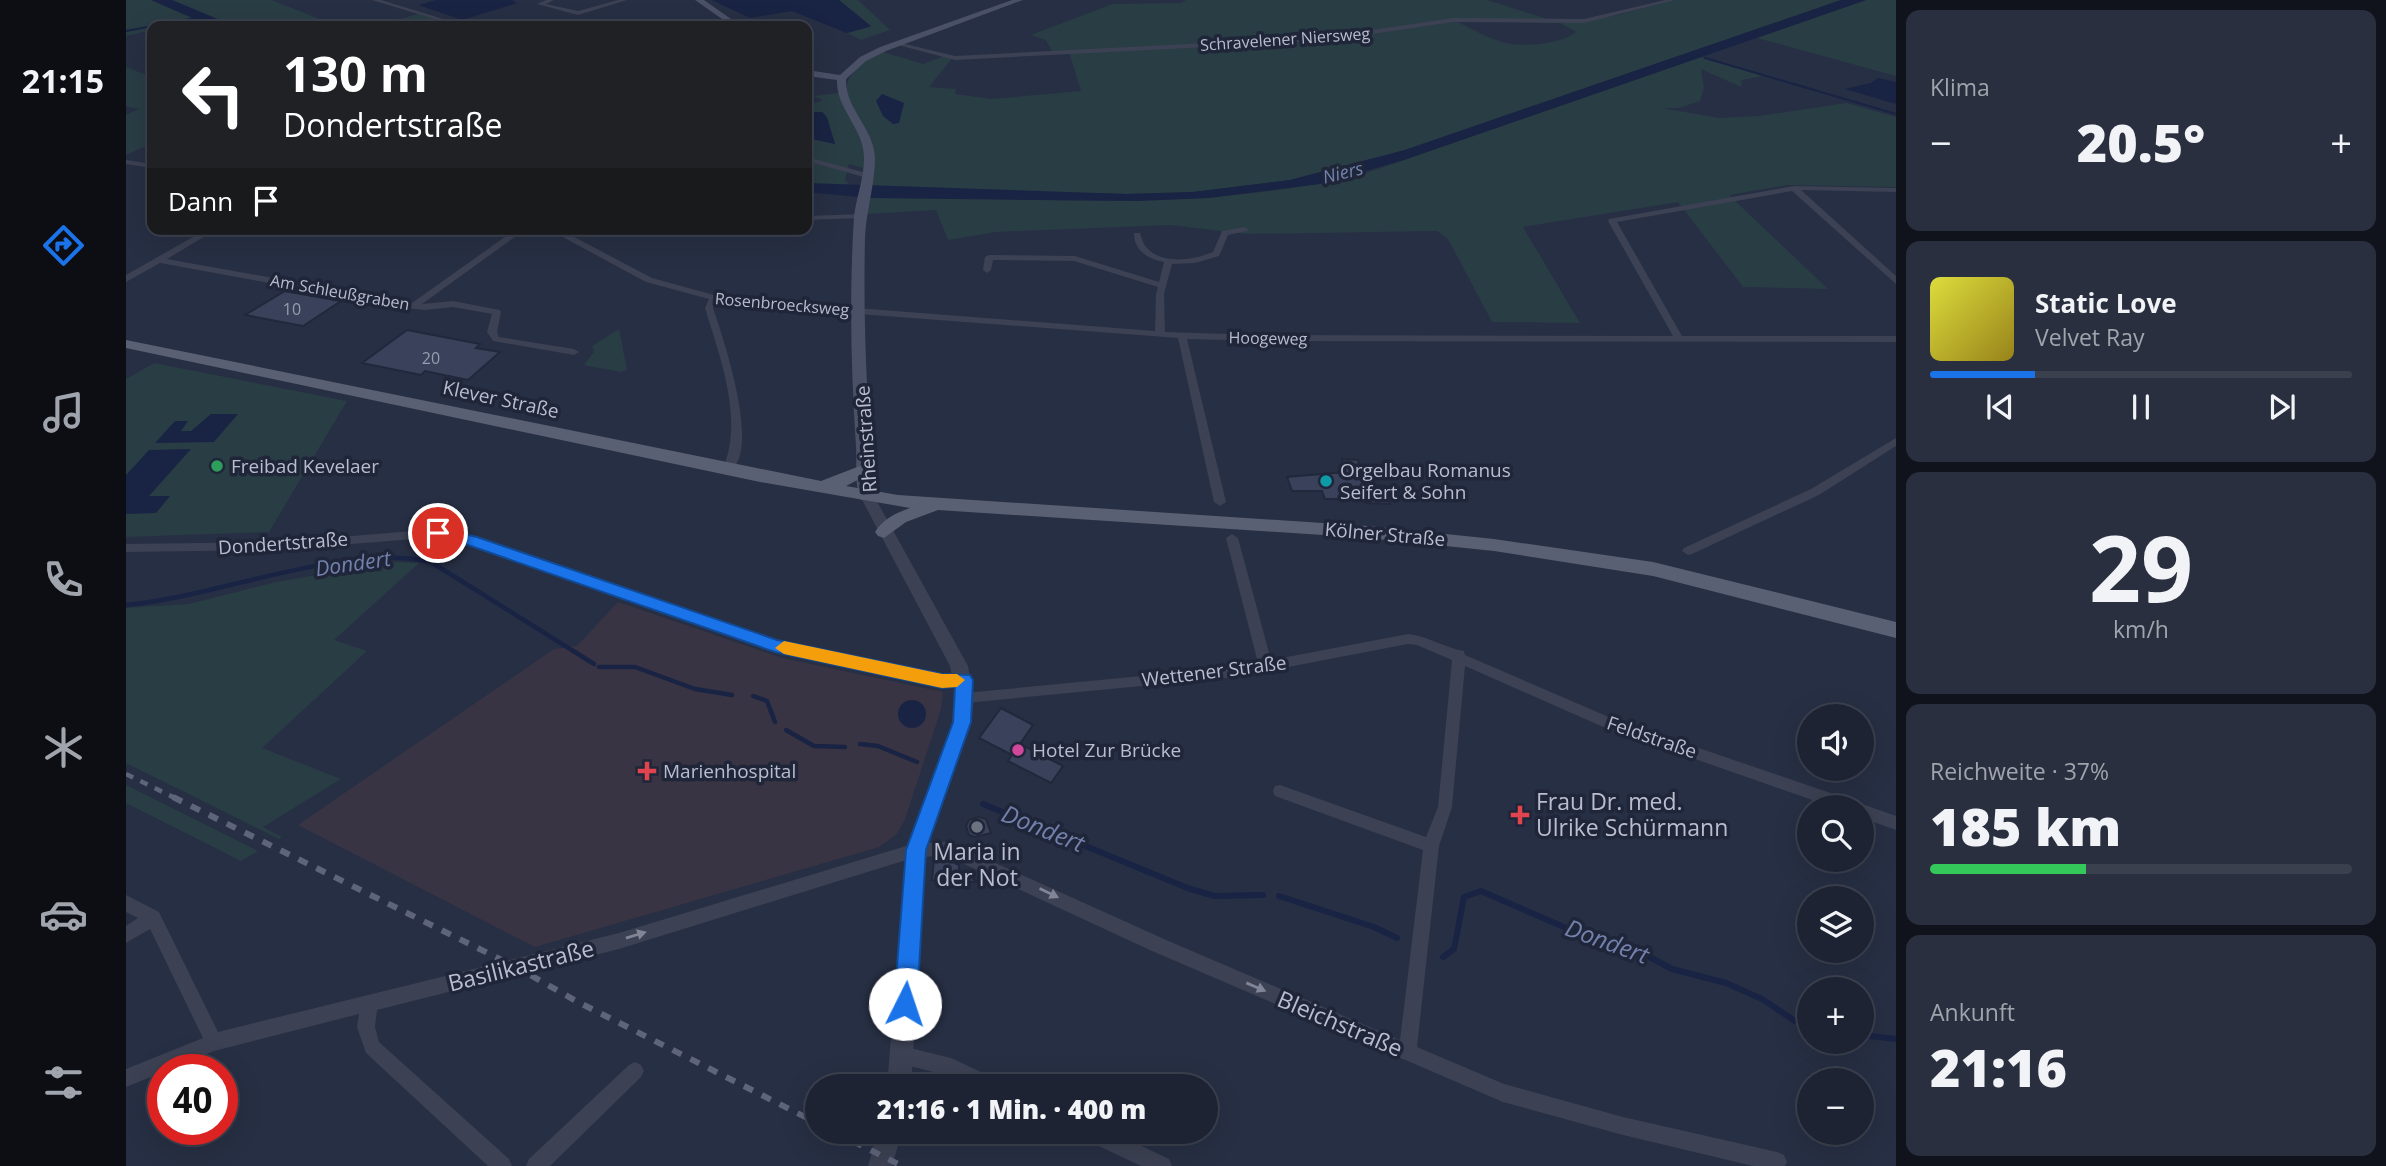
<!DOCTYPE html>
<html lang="de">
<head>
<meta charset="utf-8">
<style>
	:root { --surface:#1d2333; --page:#2a2f3f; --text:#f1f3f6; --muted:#a0a4ac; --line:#3b404e; --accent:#1a73e8 }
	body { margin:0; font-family:"Open Sans",sans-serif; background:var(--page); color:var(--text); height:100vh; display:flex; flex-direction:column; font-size:26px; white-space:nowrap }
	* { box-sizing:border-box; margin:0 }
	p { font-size:23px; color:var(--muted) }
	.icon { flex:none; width:38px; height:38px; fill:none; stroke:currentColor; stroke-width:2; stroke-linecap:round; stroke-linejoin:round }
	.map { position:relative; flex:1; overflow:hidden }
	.panel { display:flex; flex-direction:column; gap:10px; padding:10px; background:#10131c; width:490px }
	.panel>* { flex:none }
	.banner { position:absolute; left:21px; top:21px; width:665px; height:214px; border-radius:14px; box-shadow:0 7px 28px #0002,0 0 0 2px var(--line); background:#202124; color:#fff; overflow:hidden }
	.fabs { position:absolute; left:1671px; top:704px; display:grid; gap:14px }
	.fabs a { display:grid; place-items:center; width:77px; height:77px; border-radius:50%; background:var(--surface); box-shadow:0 7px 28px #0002,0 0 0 2px var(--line); font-size:35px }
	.speed { position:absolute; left:21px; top:1054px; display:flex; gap:14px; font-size:35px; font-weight:700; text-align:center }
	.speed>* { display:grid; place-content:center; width:91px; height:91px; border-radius:50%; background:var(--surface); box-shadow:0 7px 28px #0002,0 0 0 2px var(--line); line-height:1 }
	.speed .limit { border:10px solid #d22; background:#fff; color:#111 }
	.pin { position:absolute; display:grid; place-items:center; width:60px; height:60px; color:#fff; margin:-30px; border:4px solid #fff; border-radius:50%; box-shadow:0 2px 7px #0007 }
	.me { position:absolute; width:77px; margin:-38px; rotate:4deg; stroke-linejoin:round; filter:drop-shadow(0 0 5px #0008) }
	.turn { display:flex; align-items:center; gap:24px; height:147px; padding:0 21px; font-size:32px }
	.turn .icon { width:91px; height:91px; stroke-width:2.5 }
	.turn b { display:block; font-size:49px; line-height:60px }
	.then { display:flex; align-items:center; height:66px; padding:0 21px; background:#0003; gap:14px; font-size:26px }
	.big { font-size:52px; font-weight:800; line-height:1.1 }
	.panel .widget { flex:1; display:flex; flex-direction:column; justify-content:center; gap:10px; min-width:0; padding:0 24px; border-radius:14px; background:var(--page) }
	.panel .dial { align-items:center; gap:0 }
	.dial b { font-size:91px; line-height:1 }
	.song { display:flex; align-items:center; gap:21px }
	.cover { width:84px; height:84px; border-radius:10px; background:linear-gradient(135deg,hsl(60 70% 55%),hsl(50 70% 35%)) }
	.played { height:7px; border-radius:4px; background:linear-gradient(90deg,var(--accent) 25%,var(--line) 25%) }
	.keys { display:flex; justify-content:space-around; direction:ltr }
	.heat { display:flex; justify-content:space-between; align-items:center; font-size:38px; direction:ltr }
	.charge { height:10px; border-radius:5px; background:linear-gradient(90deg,#34c759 37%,var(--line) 0) }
	.trip { position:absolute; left:679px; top:1074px; width:413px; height:70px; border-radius:35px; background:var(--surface); box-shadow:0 7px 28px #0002,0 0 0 2px var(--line); font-weight:800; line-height:70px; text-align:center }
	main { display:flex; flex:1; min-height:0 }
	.tabs { display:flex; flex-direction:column; width:126px; justify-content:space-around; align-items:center; background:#0c0e14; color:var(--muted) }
	.tabs .icon { width:49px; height:49px }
	.tabs .active { color:var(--accent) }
	.tabs b { font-size:32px; color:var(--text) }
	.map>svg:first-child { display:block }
</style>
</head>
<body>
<main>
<nav class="tabs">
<b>21:15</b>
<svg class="icon active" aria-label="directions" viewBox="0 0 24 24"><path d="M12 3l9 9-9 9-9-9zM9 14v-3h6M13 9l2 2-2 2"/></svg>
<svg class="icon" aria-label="music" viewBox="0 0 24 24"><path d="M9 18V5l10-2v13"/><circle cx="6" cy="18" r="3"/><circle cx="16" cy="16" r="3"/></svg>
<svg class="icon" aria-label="phone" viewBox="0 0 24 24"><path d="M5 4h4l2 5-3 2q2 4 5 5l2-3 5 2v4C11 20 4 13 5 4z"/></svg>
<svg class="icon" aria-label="climate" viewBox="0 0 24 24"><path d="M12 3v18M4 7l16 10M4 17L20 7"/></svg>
<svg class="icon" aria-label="car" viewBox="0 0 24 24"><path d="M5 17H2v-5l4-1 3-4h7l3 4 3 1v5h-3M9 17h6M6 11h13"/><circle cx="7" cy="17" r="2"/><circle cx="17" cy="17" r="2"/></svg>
<svg class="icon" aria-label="filters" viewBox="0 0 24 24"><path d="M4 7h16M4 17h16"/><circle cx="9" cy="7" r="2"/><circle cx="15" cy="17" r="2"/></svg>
</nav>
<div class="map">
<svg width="1770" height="1166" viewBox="0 0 1770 1166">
	<rect width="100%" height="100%" fill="#272f44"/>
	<!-- medical -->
	<polygon fill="#393444" points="492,602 656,658 817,692 815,709 779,819 771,834 753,847 409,947 172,825 428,649 451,646"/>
	<!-- green -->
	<g fill="#293d45" fill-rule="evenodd">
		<polygon points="0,0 25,0 85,26 64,22 26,26 26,30 0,36"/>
		<polygon points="46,0 146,0 196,20 244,26 108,26"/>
		<polygon points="713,0 732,0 764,30 735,40 721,33 744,27"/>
		<path d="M1060 0H1361L1434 23 1492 15 1546 0H1715L1279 150 1164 180 1067 192 1001 194 746 188 737 168 723 164 719 180 727 187 681 183V138L709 143 696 112H681V106L697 100 688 96 720 92C721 70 738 63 754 51L797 64 818 56 827 57 803 87 830 89 829 94 866 99 955 91 943 52 927 53 920 40 905 35 986 4 1055 3ZM1329 21 1434 23 1450 32C1436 44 1398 47 1380 43 1363 39 1345 28 1329 21Z"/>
		<polygon points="1740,0 1770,0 1770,76 1631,38"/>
		<polygon points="295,13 337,26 249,26"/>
		<path d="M1575 57 1637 76 1616 80 1615 87 1575 69 1578 87 1574 101 1553 108H1536L1593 118 1633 116 1720 103 1770 117V187L1662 185 1603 195 1702 289 1617 287 1552 202 1397 227 1454 323 1366 322 1322 239 1311 231 1121 234 1044 225 870 232 822 240 810 210 740 214 744 198C911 196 1079 215 1243 172Z"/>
		<polygon points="0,67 26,77 26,143 0,155 0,115 13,109 0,106"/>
		<polygon points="493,329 501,370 494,372 458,365 468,352 466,346"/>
		<polygon points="28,363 221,401 143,532 0,537 0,379"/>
		<polygon points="267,562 293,563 208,640 241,651 136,748 215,779 137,827 156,837 153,839 0,763 0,608 63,604 150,582"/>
		<polygon points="0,785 132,851 115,861 0,803"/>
	</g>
	<!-- water -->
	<g fill="#192343">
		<polygon points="25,0 46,0 108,26 85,26"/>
		<polygon points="310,0 386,0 391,3 336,20 293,5"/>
		<polygon points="586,0 713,0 745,26 721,33 666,11 624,18"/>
		<polygon points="1715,0 1740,0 1278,160 1194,184 1083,198 1012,201 743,198 681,192 681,183 1001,194 1067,192 1164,180 1279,150"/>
		<polygon points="1752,78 1770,82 1770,104 1719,89 1745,83"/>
		<polygon points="756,94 778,103 773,123 767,124 757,116 750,101"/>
		<polygon points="681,112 696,112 701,117 709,144 681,138"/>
		<polygon points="85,414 112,414 88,442 29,443 49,421 62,421 55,431 65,431"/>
		<polygon points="65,449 23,496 44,496 30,513 0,514 0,475 23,450"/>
		<circle cx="786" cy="714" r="14"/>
	</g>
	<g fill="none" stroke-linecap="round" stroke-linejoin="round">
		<!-- stream-far2 -->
		<g stroke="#192343" stroke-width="2">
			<polyline points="0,31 75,17"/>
			<polyline points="1579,58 1770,114"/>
		</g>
		<!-- stream-far1 -->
		<g stroke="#192343" stroke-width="4.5">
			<path d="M0 605C91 597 220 542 305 562L468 664"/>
			<polyline points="473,667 509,667 569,689 606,695"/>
			<polyline points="627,696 641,701 649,722"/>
			<polyline points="660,730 688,746 719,747"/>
			<polyline points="734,744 752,746 791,762"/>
		</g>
		<!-- stream -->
		<g stroke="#192343" stroke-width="6">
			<polyline points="857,804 1064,889 1089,896 1137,895"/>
			<polyline points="1153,896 1248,927 1271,938"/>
			<polyline points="1317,957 1328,949 1338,897 1355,891 1440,928 1503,946 1546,969 1600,983 1636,999 1669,1021 1684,1025"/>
			<polyline points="1736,1035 1770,1039"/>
		</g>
	</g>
	<!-- building -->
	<g fill="#39425a" stroke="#22283b" stroke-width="2">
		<polygon points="159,291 164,292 215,301 177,326 119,315"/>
		<polygon points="281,330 354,344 350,348 374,352 342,380 299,371 295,375 236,363"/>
		<polygon points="1216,459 1232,460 1238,485 1259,486 1264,504 1240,503 1239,499 1199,499 1196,491 1166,491 1161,477 1219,472"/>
		<polygon points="875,708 907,725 894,744 937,766 925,783 882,761 886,755 853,738"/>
		<polygon points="853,817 860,819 865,833 849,837 843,835 840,826 843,820"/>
		<polygon points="808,859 820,859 833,865 833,870 852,882 806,880"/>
	</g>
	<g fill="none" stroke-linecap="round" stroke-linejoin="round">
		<!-- minor -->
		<g fill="#3c4153" fill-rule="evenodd">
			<polygon points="246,0 255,0 340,26 332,26"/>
			<polygon points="420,0 428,0 420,4 452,11 492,0 501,0 452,15 411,4"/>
			<polygon points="1539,0 1549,0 1458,23 1327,22 1219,38 1159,43 829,60 768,44 771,42 829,56 1159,39 1219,34 1327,18 1458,19"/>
			<polygon points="681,157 744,174 745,176 741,178 681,161"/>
			<polygon points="0,160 26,164 26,168 0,164"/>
			<path d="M1668 186 1770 188V192L1675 190 1770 276V284L1666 191 1491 222 1556 336H1770V342L1135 341 1061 339 1100 502 1094 506 1088 502 1052 338 599 304 590 301 587 308C597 337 637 455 602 472L598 471 597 469C618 418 594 358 579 308L583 299 520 282 422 229H433L526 278 599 298 1029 331 1030 294 1032 287 948 261 867 260 865 270 861 273 857 270 859 257 863 255 949 256 1033 282 1038 262C1022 259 1008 251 1008 233H1014C1016 239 1017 244 1021 248 1037 265 1068 260 1087 252L1096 231 1118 227 1122 229 1121 231 1102 235 1093 256 1069 263 1046 264 1038 294 1039 332 1135 335 1547 336 1482 221 1483 219Z"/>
			<polygon points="737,214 737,218 734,218 681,220 681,216"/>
			<polygon points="81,229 91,229 41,259 286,303 390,229 400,229 296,304 327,301 374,310 375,312 371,332 373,337 448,349 453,352 448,355 367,341 361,332 366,314 327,307 299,310 280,308 34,263 0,282 0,275"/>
			<polygon points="1770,438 1770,446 1693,495 1566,554 1562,555 1556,551 1558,548 1685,489"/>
			<polygon points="312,529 350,538 651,641 816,676 843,676 845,680 843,684 816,686 650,651 344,544 312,537 152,550 0,552 0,544 152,542"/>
			<path d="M1106 534 1112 538 1145 660 1282 634C1302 636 1319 648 1338 651L1339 655 1485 718 1725 800 1730 802 1732 806 1736 804 1770 816V830L1736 818V807H1706L1475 726 1339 666 1326 807 1313 846 1291 1047 1378 1084 1497 1117 1651 1152 1658 1155 1661 1162 1659 1166H1627L1497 1135 1377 1102 1026 951 821 856 790 857 493 949 251 1010 249 1027 253 1042 383 1159 386 1166H362L240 1053 231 1027 233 1014 88 1051 43 1069H37V1072L0 1087V1069L77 1038 24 929 0 943V926L12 918 0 912V895L33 912 92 1032 493 933 790 843 822 842 827 844 1038 939 1274 1040 1297 850 1149 796 1147 791 1149 786 1154 785 1300 837 1312 807 1326 660 1291 645 1282 644 1110 677 839 703 834 702 832 698 834 694 839 693 1110 667 1132 663 1100 538Z"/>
			<polygon points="776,1046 825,1058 874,1081 877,1087 847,1087 823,1076 776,1064 770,1061 767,1055 770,1049"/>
			<polygon points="509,1062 515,1065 518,1071 515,1077 424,1166 400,1166 403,1159 503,1065"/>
			<polygon points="956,1132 986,1132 1043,1159 1046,1166 1015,1166 958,1139"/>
		</g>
		<!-- tertiary -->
		<g fill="#3c4153" fill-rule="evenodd">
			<polygon points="741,491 748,496 842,666 848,698 845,722 800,850 785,1087 761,1087 780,850 827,722 830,698 824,666 734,496"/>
			<polygon points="752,1132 776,1132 766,1166 742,1166"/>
		</g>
		<!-- secondary -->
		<g fill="#4a5066" fill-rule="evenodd">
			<polygon points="569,0 578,0 615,26 606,26"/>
			<path d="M886 0H897L760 51 740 61 720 79C719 109 748 128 749 158 749 185 740 211 739 238 737 324 741 410 749 496L747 500H735C728 486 731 463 730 447 725 371 723 293 728 217 730 198 738 179 738 159 739 129 710 110 711 80L681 76V70L714 75 734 57 754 47Z"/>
		</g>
		<!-- primary -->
		<path fill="#5a6073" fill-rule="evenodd" d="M0 340 695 481 739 464 748 469 745 473 720 486 772 495 1242 526 1368 539 1527 562 1770 622V638L1527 576 1368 551 1242 538 812 510 780 522 758 538 752 536 749 532C757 519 770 513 784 508L634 482 0 348Z"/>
		<!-- rail-far1 -->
		<polyline stroke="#5e657a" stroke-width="4.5" stroke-dasharray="8 8" stroke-linecap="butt" points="0,774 51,799"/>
		<!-- rail -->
		<g stroke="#5e657a" stroke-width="6" stroke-dasharray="10 10" stroke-linecap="butt">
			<polyline points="47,797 390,967 452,1002 691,1123"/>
			<polyline points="709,1132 776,1166"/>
		</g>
	</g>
	<!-- one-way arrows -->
	<defs><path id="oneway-solid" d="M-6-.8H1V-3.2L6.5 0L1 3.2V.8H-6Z" transform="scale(1.75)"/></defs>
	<g fill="#818596">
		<use href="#oneway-solid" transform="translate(923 893) rotate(26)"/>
		<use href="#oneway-solid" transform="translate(510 935) rotate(-17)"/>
		<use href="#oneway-solid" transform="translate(1130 987) rotate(23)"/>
	</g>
	<!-- route -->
	<polygon fill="#1a73e8" stroke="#114b97" stroke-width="2" points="312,528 351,537 651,640 816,674 844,675 847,680 845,722 800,850 791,1004 787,1012 779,1015 771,1012 768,1004 780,850 827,722 829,687 816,688 649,652 342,545 307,536 305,533"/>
	<!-- slow -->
	<polygon fill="#f59e0b" points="658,641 816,674 831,674 839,680 831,687 816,688 658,654 649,648"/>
	<!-- markers -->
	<circle fill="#2e9e5b" stroke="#202639" stroke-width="2.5" cx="91" cy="466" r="7"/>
	<circle fill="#0f9aa8" stroke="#202639" stroke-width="2.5" cx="1200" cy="481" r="7"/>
	<circle fill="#d1479c" stroke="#202639" stroke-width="2.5" cx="892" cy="750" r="7"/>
	<g fill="#e0444e" stroke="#202639" stroke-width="2.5">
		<path d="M517.5 760.5h7v7h7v7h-7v7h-7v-7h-7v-7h7z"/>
		<path d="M1390.5 804.5h7v7h7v7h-7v7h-7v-7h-7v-7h7z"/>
	</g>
	<circle fill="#6b7280" stroke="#202639" stroke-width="2.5" cx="851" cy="827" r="7"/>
	<g text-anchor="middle" stroke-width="7" stroke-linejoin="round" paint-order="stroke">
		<!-- far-street labels -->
		<g font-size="16" fill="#b9bdcd" stroke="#202639">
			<text transform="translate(1159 39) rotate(-4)" y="6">Schravelener Niersweg</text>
			<text transform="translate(214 292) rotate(10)" y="6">Am Schleußgraben</text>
			<text transform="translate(656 304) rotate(5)" y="6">Rosenbroecksweg</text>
			<text transform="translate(1142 338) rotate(1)" y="6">Hoogeweg</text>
		</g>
		<!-- number labels -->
		<g font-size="16" fill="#979cae">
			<text x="166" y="315">10</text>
			<text x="305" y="364">20</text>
		</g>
		<!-- far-water labels -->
		<g font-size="18" font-style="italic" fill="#7381ac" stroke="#202639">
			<text transform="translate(1217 173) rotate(-14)" y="6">Niers</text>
		</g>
		<!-- street labels -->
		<g font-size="19" fill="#b9bdcd" stroke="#202639">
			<text transform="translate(375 399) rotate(12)" y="7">Klever Straße</text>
			<text transform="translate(740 439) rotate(-94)" y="7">Rheinstraße</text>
			<text transform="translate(1259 534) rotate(5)" y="7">Kölner Straße</text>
			<text transform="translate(157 543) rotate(-4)" y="7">Dondertstraße</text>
			<text transform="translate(1088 671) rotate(-7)" y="7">Wettener Straße</text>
			<text transform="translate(1526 737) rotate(19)" y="7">Feldstraße</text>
		</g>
		<!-- poi labels -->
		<g font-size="19" fill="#b9bdcd" stroke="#202639" text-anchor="start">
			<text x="105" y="473">Freibad Kevelaer</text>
			<text x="1214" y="477">Orgelbau Romanus<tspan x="1214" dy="22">Seifert &amp; Sohn</tspan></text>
			<text x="906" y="757">Hotel Zur Brücke</text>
			<text x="537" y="778">Marienhospital</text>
		</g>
		<!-- water labels -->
		<g font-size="21" font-style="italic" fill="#7381ac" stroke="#202639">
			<text transform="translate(227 564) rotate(-8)" y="7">Dondert</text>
		</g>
		<!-- near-poi labels -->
		<g font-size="23" fill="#b9bdcd" stroke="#202639" text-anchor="start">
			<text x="1410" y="810">Frau Dr. med.<tspan x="1410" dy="26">Ulrike Schürmann</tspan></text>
			<text x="851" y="860" text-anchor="middle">Maria in<tspan x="851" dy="26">der Not</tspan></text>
		</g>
		<!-- near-street labels -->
		<g font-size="23" fill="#b9bdcd" stroke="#202639">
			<text transform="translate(395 966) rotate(-14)" y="8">Basilikastraße</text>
			<text transform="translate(1214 1024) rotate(23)" y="8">Bleichstraße</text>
		</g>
		<!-- near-water labels -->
		<g font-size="24" font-style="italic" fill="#7381ac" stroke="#202639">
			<text transform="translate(917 829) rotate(22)" y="8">Dondert</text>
			<text transform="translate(1481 942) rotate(20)" y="8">Dondert</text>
		</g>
	</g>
</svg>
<div class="fabs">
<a><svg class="icon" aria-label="sound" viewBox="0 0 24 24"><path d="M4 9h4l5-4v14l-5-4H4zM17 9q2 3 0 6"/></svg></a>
<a><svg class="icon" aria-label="search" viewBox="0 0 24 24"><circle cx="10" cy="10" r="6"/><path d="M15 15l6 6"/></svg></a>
<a><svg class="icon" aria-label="layers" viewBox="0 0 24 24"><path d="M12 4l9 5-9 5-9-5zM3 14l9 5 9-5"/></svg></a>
<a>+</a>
<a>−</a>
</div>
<div class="speed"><div class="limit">40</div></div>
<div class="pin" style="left:312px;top:533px;background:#d93025"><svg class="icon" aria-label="arrive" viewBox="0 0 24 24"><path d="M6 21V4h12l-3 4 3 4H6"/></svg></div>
<svg class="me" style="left:779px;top:1004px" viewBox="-20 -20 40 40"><circle r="19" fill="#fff"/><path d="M0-13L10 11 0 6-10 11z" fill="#1a73e8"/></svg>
<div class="trip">21:16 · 1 Min. · 400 m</div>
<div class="banner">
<div class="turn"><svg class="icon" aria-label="left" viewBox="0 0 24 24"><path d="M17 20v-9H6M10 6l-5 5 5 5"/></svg><div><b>130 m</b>Dondertstraße</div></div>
<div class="then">Dann<svg class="icon" aria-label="arrive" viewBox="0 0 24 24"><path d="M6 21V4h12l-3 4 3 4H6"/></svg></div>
</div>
</div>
<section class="panel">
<div class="widget"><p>Klima</p>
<div class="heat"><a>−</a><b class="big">20.5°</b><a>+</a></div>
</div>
<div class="widget">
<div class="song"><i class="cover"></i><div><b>Static Love</b><p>Velvet Ray</p></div></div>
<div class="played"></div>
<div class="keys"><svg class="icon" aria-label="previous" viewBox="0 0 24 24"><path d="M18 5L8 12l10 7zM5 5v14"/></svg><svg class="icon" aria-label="pause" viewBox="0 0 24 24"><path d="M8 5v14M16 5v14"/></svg><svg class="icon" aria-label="next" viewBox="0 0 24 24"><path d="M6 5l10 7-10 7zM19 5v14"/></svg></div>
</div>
<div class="widget dial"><b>29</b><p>km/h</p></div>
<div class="widget"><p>Reichweite · 37%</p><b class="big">185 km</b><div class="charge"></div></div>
<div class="widget"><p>Ankunft</p><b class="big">21:16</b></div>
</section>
</main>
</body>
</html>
